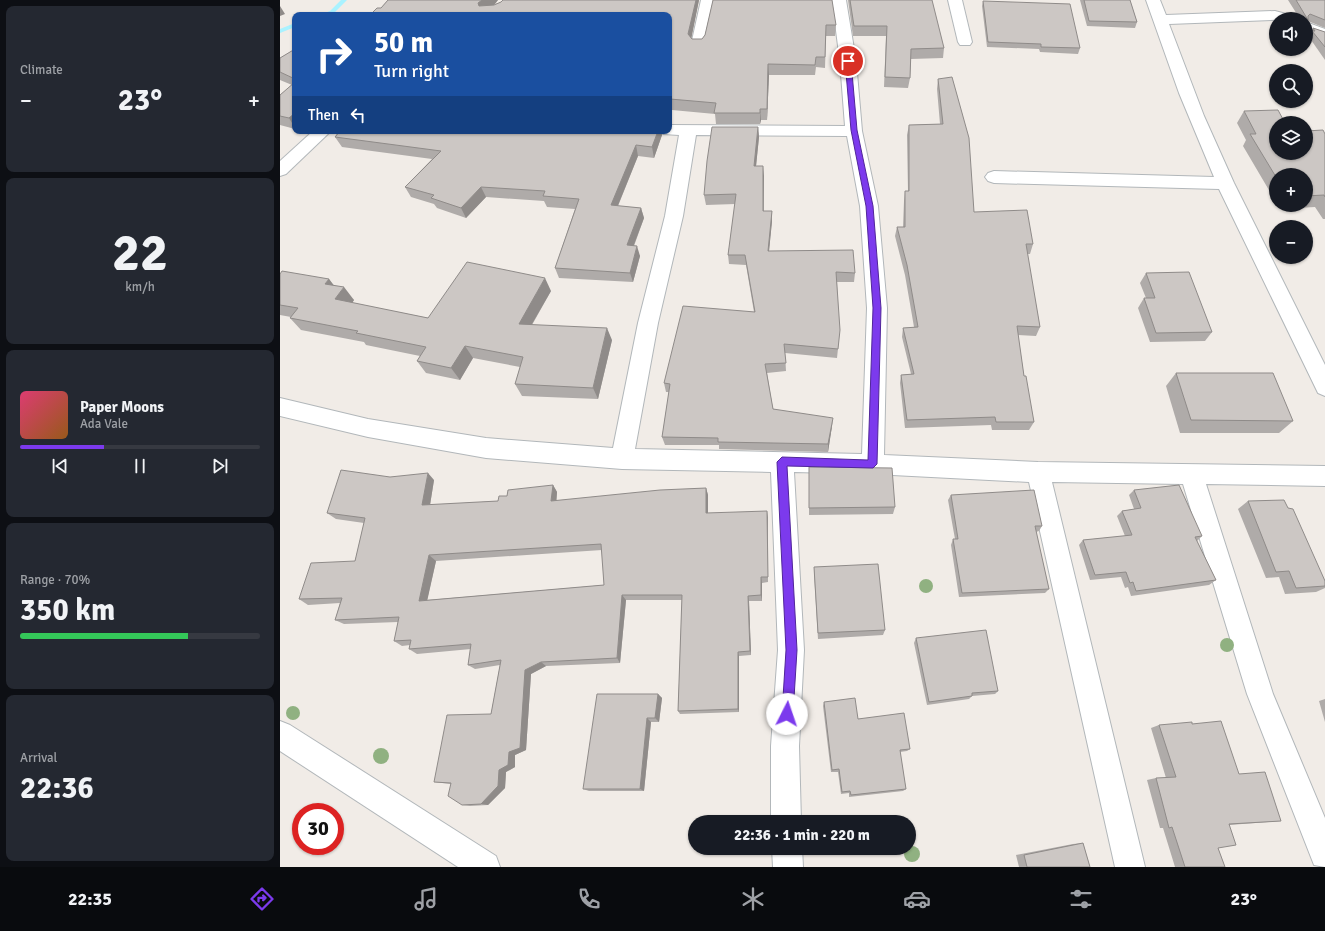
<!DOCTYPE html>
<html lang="en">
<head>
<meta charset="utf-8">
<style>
	:root { --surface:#171b24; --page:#242831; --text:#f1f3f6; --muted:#9ea1a6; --line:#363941; --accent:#7c3aed }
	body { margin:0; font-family:Signika,sans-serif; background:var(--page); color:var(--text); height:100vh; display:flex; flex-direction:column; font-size:15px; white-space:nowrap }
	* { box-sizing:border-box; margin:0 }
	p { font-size:13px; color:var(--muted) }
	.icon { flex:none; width:22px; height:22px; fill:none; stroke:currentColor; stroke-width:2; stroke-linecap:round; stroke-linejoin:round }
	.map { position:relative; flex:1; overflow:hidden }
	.drawer { display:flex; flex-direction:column; gap:6px; padding:6px; background:#0d0f14; width:280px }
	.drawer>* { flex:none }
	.hud { position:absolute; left:12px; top:12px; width:380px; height:122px; border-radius:8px; box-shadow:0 1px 3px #0004; background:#1a4fa0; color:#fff; overflow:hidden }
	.buttons { position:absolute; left:989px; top:12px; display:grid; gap:8px }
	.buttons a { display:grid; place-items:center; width:44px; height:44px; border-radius:50%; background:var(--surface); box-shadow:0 1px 3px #0004; font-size:20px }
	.speed { position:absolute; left:12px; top:803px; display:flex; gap:8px; font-size:20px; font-weight:700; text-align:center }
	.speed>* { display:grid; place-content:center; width:52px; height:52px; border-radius:50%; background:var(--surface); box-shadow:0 1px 3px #0004; line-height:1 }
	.speed .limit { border:6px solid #d22; background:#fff; color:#111 }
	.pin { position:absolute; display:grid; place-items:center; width:34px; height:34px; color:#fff; margin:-17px; border:2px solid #fff; border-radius:50%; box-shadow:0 1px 4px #0007 }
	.me { position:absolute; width:44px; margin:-22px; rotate:4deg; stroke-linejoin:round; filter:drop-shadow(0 0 3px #0008) }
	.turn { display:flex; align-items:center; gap:14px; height:84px; padding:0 16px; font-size:18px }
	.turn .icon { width:52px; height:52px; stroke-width:2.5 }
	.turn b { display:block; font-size:28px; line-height:34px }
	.then { display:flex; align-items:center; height:38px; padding:0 16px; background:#0003; gap:8px; font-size:15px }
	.big { font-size:30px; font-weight:800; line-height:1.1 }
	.drawer .card { flex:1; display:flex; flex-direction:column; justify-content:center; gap:6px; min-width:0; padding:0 14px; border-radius:8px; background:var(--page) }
	.drawer .dial { align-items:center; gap:0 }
	.dial b { font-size:52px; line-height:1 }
	.song { display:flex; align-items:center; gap:12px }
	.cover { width:48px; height:48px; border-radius:6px; background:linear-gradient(135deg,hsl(340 70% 55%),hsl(30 70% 35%)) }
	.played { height:4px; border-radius:2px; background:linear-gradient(90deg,var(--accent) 35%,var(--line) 35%) }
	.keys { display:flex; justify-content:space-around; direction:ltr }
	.heat { display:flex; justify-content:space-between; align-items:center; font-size:22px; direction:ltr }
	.charge { height:6px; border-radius:3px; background:linear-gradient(90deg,#34c759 70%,var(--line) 0) }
	.trip { position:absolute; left:408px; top:815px; width:228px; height:40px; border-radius:20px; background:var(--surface); box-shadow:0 1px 3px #0004; font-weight:800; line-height:40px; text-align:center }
	.menu { display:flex; height:64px; justify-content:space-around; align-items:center; background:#090b0e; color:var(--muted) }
	.menu .icon { width:28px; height:28px }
	.menu .selected { color:var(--accent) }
	.menu b { font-size:18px; color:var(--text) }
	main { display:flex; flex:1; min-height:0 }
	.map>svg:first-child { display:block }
</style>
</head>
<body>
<main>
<section class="drawer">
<div class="card"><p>Climate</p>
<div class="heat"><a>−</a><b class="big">23°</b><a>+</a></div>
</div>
<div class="card dial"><b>22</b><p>km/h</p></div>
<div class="card">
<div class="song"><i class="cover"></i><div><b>Paper Moons</b><p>Ada Vale</p></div></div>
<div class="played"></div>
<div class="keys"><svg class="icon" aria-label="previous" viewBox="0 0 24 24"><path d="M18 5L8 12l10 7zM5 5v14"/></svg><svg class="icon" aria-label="pause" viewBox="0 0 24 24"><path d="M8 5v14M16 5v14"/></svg><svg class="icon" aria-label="next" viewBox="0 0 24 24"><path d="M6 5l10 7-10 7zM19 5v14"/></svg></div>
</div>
<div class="card"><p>Range · 70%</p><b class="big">350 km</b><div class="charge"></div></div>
<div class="card"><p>Arrival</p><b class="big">22:36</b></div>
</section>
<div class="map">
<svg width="1045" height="867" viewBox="0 0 1045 867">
	<rect width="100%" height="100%" fill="#f1ece7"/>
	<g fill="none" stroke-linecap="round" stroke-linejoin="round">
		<!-- stream -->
		<g fill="#a9f2ff" fill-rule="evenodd">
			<polygon points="61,0 67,0 54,13 40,15 50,11"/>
			<polygon points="15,23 15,27 0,33 0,29"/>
		</g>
		<defs>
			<g id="minor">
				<polygon points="421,0 435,0 425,45 423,48 413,48 411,45"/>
				<path d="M552 0H566L576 61 582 131 598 206 607 308 604 455 758 462 1045 466V486L926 484 993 694 1045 818V867L1034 865 967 694 903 484 772 482 865 867H835L749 482 593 474 514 472 524 650 519 746 521 822H491V746L498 650 491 472 342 469 206 458 88 437 0 416V398L88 419 206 438 333 448 358 323 385 216 399 135 383 134 381 131H389V125L565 126 560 61ZM416 135 567 136 580 206 587 308 582 454 355 449 378 323 403 216Z"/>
				<polygon points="668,0 682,0 692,42 690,45 680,45 678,42"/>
				<polygon points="866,0 880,0 886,15 995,11 1014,16 1016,19 889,24 924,116 954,183 1045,365 1045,396 1038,393 939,189 714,183 708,181 705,177 708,173 714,171 934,177 899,93"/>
				<polygon points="1026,22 1045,29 1045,39 1026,32"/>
				<polygon points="33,131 51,131 6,174 0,176 0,161"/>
				<polygon points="0,721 10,725 216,856 220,867 178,867 0,751"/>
				<polygon points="492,848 522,848 523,867 493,867"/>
			</g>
		</defs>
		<!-- minor casing -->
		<use href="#minor" stroke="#b2b7ba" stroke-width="2"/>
		<!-- minor -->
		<use href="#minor" fill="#fff" fill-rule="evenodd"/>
	</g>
	<!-- trees -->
	<g fill="#90b181">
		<circle cx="646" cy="586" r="7"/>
		<circle cx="947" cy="645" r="7"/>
		<circle cx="13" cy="713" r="7"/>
		<circle cx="101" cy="756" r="8"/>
		<circle cx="632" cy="854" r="8"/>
	</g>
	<!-- wall -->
	<g fill="#afaba9" fill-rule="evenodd">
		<polygon points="108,0 218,0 213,5 221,2 223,0 419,0 411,38 412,39 422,39 425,35 433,0 556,25 555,36 546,36 545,68 536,67 535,75 489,75 487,120 481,120 480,124 436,124 435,114 392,110 389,117 389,15 91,14 101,8"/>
		<polygon points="568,0 570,0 664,48 663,58 631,59 630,78 628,88 604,87 606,36 573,36"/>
		<polygon points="800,0 850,0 857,22 855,28 807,26"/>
		<polygon points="1008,0 1045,0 1045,28 1028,21 1026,24 1026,19 1020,19"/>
		<polygon points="703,1 800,48 798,54 760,52 759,49 707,47 702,6"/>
		<polygon points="1033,28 1045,32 1045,60 1029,37"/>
		<polygon points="15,49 15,129 0,125 0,95 12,85 0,80 0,58"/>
		<polygon points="658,79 694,212 753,244 750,254 747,254 760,327 756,336 738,335 744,376 754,422 749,430 712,430 711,425 625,428 620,383 621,375 631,374 622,337 623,328 634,327 625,275 615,236 617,227 623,227 624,201 625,191 628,191 627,135 629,125 660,124 657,89"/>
		<polygon points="964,111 996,153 1045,134 1045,219 1043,219 1035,207 1000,209 998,205 1026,205 1026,175 996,175 996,202 963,146 966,140 957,123"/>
		<polygon points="478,127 479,137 476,166 484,176 484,211 492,211 492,221 489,251 575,273 574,282 557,282 559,339 557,358 505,353 506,371 487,373 493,409 552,426 548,452 439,449 439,445 385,445 382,437 389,392 386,392 384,383 474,312 466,265 449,264 448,255 455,204 426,205 424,195"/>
		<polygon points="59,131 381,131 382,135 374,158 358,156 338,206 361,208 364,218 354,246 360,256 353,282 279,278 275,268 295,209 267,207 264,201 206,197 186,218 157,208 154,204 131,197 125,187 152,159 62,147 55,137"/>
		<polygon points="866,273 932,332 925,341 870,342 858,308 864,298 866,298 860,283"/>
		<polygon points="0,274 49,279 53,285 74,300 72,303 148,318 271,291 252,325 332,340 318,399 242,396 235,384 240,367 193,358 180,380 146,373 137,361 140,356 86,345 84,342 21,330 10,318 11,317 0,315"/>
		<polygon points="896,373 1013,421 999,433 900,433 886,386"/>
		<polygon points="529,467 615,507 613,514 529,515"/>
		<path d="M110 477 154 480 150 505 218 501 227 496 273 485 277 492 276 501 426 488 428 495V513L488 517V582L482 583V601H469L471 655 459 656V712L400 714 398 711 402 600H346L340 663 266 666 251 674 246 750 235 755V767L226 772 225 788 208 805 190 806 182 805 171 784 162 783 154 782 211 714 220 665 195 669 188 665 191 649 137 654 129 649 130 645 122 646 114 641 118 622 64 624 55 620 60 603 28 605 19 599 75 561 84 523 56 519 47 513ZM322 550 324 585 147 600 156 561Z"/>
		<polygon points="854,490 922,536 917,541 936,580 929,585 851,596 848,587 845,588 841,577 810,580 799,545 803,540 845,536 837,516 842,511 854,509 849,495"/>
		<polygon points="671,495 762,526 759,531 756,532 769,589 765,593 679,597 671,545 673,539 675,539 668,500"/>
		<polygon points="968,501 1008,508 1045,581 1045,588 1036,592 1005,594 999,577 986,578 958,509"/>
		<polygon points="534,567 605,630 603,635 538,639 534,574"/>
		<polygon points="636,638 718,691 715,694 692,696 689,699 647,705 634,643"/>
		<polygon points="378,694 382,698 379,722 371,722 364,791 309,791 303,789"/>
		<polygon points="1045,699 1045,722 1039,701"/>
		<polygon points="544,702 578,719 630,749 627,751 620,752 626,789 623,791 569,797 569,793 561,794 558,772 551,772 543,706"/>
		<polygon points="912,724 959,774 1001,821 949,825 938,848 945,867 895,867 883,828 880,828 867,780 876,778 886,778 871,728 879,725"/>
		<polygon points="803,843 810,867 739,867 736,855 793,844"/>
	</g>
	<!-- shaded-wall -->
	<g fill="#8f8b89">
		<polygon points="202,0 218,0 215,4 202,14 198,3"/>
		<polygon points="416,0 419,0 410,45 408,34"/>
		<polygon points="0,6 5,14 0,16"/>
		<polygon points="488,64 489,75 487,120 487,109"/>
		<polygon points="390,99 392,110 389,117 389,102"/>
		<polygon points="480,109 481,120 480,124"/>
		<polygon points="15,113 15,128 9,118"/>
		<polygon points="478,127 479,137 475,176 474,166"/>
		<polygon points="378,131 381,131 382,135 374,158 372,147"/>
		<polygon points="356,145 358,156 334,215 331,205"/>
		<polygon points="483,166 484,176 483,220"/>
		<polygon points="201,187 206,197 186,218 181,208"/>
		<polygon points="361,208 364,218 350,255 347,245"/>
		<polygon points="492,211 492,221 488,261 488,251"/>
		<polygon points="357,246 360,256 353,282 350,273"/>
		<polygon points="265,278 271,291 245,336 239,324"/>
		<polygon points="49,279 59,292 45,284"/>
		<polygon points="64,287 74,300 66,312 55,299"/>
		<polygon points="327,328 332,340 318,399 313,388"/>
		<polygon points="185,346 193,358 180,380 171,368"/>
		<polygon points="553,418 552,426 548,452 548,444"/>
		<polygon points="148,473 154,480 149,511 142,505"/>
		<polygon points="273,485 277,492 276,508 271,501"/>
		<polygon points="426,488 428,495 428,520 426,513"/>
		<polygon points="487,511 488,517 488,582 488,577"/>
		<polygon points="149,555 156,561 146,606 139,601"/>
		<polygon points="481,577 482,583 482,601 481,595"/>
		<polygon points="342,595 346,600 340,663 337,658"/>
		<polygon points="468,596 469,601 471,655 470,651"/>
		<polygon points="458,652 459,656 459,712 458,709"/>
		<polygon points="261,662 266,666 251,674 246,750 235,755 235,767 226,772 225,788 208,805 201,804 229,752 245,670"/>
		<polygon points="378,694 382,698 379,722 375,718"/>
		<polygon points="367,718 371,722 364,791 360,789"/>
	</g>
	<!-- building -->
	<g fill="#ccc7c4" stroke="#8f8b89" fill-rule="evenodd">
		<polygon points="108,0 202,0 198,3 199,6 214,5 221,2 223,0 416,0 408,34 412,39 422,39 425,35 433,0 552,0 556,25 546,25 545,57 536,57 535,65 488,64 487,109 480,109 480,113 434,113 436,103 390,99 389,102 389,15 85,15 86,14 91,14 97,8 101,8"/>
		<polygon points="570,0 652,0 664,48 631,49 630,78 605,77 607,26 574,26"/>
		<polygon points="804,0 850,0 857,22 809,21"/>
		<polygon points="1016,0 1045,0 1045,20 1030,14 1028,16 1028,20"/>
		<polygon points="703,1 790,4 800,48 761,47 761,44 708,42"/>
		<polygon points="1033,28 1045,32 1045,47 1032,31 1035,31"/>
		<polygon points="15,49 15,79 0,72 0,58"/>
		<polygon points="672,77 689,138 694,212 747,210 753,244 746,244 760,327 737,326 744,376 746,376 754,422 716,422 715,417 627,420 621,375 634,374 623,328 638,327 627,265 617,227 625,227 625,191 629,191 629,125 663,124 658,79"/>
		<polygon points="15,82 15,113 9,118 0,116 0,95"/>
		<polygon points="998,110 1005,123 996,123 996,153 1026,153 1026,131 1043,130 1045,134 1045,197 1044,195 1026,196 1026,175 996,175 996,177 970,134 976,134 964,111"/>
		<polygon points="432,127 478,127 474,166 483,166 483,211 492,211 488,251 573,250 575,273 556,272 560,330 558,349 504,344 506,363 485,364 493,409 553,418 548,444 438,442 438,438 382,437 390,384 384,383 403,306 475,312 465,255 448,255 456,194 424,195 427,161"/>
		<polygon points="60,131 378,131 372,147 356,145 331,205 361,208 347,245 357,246 350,273 275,268 299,199 263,196 265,191 201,187 181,208 151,198 154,195 125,187 161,151 55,137"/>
		<polygon points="187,262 265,278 239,324 327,328 313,388 235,384 243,357 185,346 171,368 137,361 146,347 76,333 78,331 10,318 18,308 0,305 0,274 2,271 49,279 45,284 64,287 55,299 148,318"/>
		<polygon points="909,272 932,332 876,333 864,298 875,298 866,273"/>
		<polygon points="896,373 993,373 1013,421 911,420"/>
		<polygon points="529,467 612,468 615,507 529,508"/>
		<path d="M61 470 110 477 148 473 142 505 218 501 219 496H227L228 490 273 485 271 501 380 490 426 488V513L487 511 488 577H481V595L468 596 470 651 458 652V709L398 711 402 595H342L337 658 261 662 245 670 240 748 229 752 228 765 219 770 218 786 201 804 182 805 168 796 171 783 154 782 167 715 211 714 221 660 188 665 191 644 129 649 131 640 114 641 119 617 55 620 62 598 19 599 31 563 75 561 85 518 47 513ZM321 544 324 585 139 601 149 555Z"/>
		<polygon points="899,485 922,536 915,537 936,580 856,591 853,582 850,583 846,572 815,575 803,540 852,535 842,511 861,508 854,490"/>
		<polygon points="754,490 762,526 755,526 769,589 682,593 673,539 678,539 671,495"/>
		<polygon points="1004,500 1008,508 1013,509 1045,581 1045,586 1016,588 1009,571 996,572 968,501"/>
		<polygon points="598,564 605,630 538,633 534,567"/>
		<polygon points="706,630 718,691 692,693 692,696 649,702 636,638"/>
		<polygon points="317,694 378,694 375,718 367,718 360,789 303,789"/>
		<polygon points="575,698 578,719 624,713 630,749 620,750 626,789 571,795 570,791 562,792 559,769 552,770 544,702"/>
		<polygon points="941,721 959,774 985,772 1001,821 949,824 956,845 938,848 945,867 905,867 892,827 889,828 876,778 896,777 879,725 912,722 912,724"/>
		<polygon points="803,843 810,867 747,867 744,855"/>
	</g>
	<!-- route -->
	<polygon fill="#7c3aed" stroke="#51269a" points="568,59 571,61 577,130 593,206 601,308 597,464 593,468 507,466 517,650 513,714 511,718 507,719 503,718 502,714 506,650 497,462 502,457 588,460 593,308 586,206 571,130 565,61"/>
</svg>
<div class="buttons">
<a><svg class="icon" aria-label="sound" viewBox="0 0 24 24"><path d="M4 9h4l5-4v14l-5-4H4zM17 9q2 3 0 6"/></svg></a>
<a><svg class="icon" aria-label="search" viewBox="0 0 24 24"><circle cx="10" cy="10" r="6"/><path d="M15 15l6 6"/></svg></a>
<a><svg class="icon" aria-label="layers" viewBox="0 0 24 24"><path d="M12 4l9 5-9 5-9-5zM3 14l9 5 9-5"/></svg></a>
<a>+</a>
<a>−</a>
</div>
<div class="speed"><div class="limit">30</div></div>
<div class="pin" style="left:568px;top:61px;background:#d93025"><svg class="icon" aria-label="arrive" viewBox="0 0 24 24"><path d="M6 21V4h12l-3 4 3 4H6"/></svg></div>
<svg class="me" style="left:507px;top:714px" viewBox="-20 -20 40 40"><circle r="19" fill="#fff"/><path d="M0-13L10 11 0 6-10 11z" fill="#7c3aed"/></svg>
<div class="trip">22:36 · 1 min · 220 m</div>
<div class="hud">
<div class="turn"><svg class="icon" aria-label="right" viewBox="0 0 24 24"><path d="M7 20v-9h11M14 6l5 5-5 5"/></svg><div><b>50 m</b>Turn right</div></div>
<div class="then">Then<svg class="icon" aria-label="left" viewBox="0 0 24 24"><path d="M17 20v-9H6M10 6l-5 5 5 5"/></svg></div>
</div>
</div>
</main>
<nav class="menu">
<b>22:35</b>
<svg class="icon selected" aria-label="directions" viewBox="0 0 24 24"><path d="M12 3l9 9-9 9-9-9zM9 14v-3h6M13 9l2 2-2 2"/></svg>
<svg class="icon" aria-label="music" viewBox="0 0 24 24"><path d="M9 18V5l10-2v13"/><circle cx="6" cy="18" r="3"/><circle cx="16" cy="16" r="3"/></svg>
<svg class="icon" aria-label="phone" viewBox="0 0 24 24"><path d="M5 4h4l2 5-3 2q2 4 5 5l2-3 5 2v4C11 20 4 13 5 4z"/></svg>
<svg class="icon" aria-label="climate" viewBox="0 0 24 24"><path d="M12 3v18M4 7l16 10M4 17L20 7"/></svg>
<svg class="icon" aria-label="car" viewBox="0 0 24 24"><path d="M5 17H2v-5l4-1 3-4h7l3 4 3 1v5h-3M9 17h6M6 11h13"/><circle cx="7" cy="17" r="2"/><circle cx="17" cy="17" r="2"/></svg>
<svg class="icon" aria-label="filters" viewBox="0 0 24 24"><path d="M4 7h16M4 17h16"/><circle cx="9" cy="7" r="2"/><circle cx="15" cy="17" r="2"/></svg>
<b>23°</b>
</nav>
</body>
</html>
